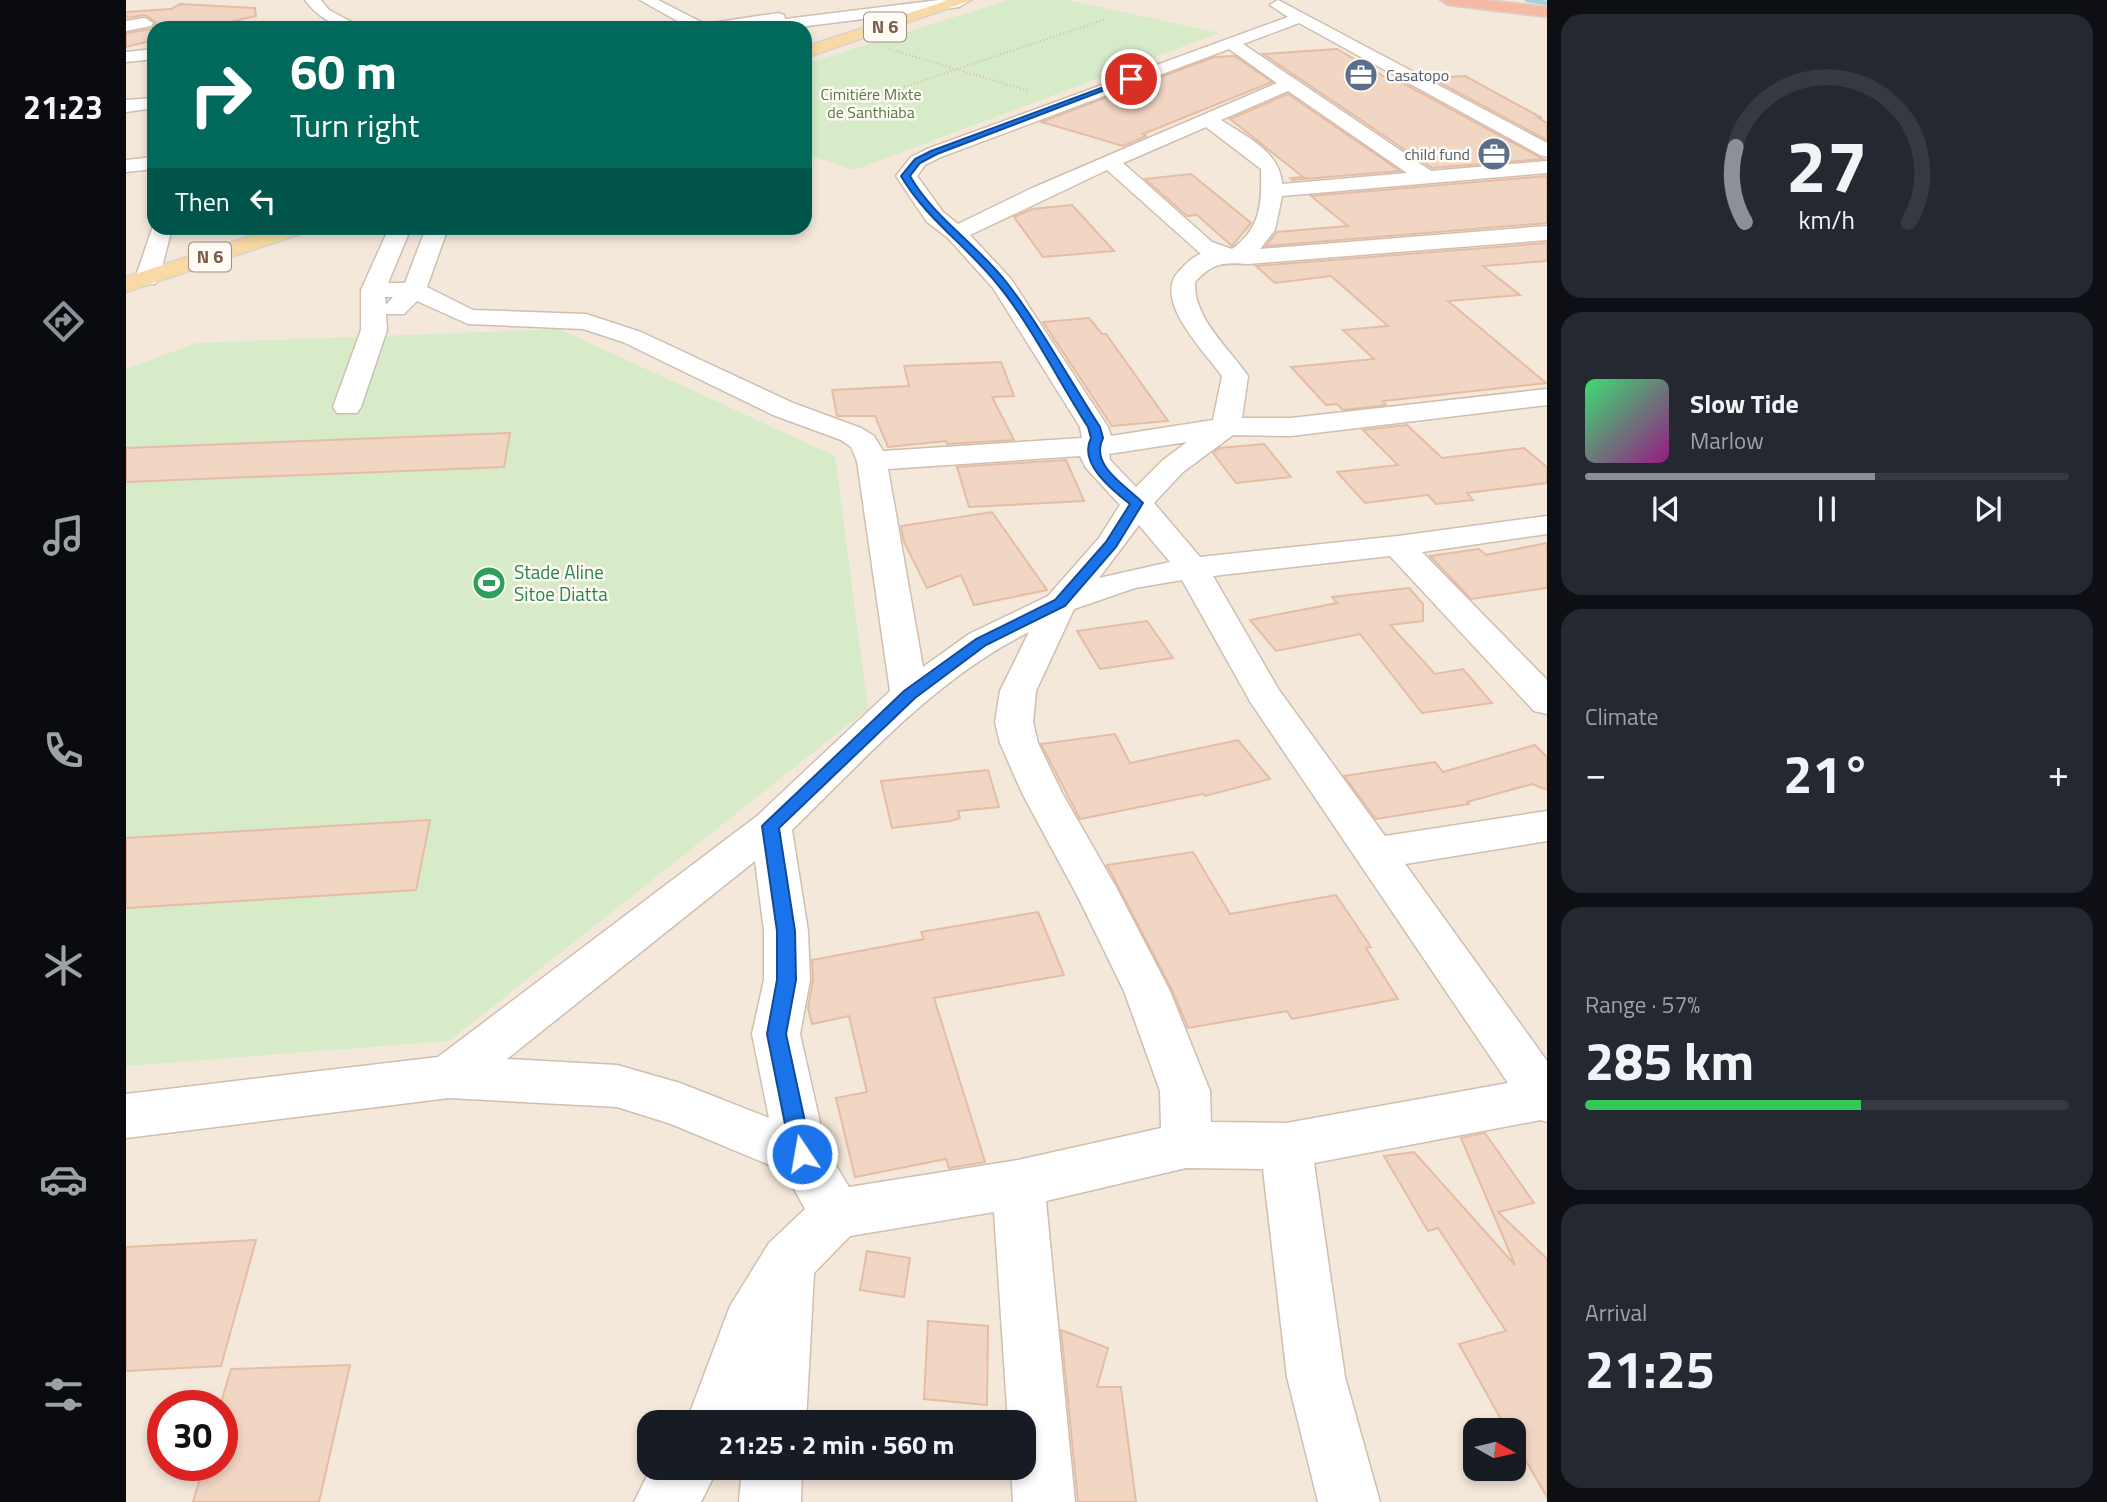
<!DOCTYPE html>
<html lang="en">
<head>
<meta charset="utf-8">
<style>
	:root { --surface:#171b24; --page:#242831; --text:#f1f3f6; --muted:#9ea1a6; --line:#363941; --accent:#8c9099 }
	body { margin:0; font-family:"Titillium Web",sans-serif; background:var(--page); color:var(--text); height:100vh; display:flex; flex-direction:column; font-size:26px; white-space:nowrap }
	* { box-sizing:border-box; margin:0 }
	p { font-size:23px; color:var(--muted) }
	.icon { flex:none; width:38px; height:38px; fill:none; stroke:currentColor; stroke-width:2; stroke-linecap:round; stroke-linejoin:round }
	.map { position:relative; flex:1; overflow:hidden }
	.panel { display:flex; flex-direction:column; gap:14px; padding:14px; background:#0d0f14; width:560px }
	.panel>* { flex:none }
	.hud { position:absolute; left:21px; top:21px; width:665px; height:214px; border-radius:21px; box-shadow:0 4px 10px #0003; background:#00695c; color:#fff; overflow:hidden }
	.needle { width:46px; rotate:98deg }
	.fabs { position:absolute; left:1337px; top:1418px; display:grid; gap:14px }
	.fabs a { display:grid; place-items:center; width:63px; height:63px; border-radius:14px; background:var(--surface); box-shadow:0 4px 10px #0003; font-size:35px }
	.speed { position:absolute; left:21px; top:1390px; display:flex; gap:14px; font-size:35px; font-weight:700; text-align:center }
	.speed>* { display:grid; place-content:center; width:91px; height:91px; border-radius:50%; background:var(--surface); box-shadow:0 4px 10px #0003; line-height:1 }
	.speed .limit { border:10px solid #d22; background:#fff; color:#111 }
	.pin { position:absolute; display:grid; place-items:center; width:60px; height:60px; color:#fff; margin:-30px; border:4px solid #fff; border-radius:50%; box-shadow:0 2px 7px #0007 }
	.me { position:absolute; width:77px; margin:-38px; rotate:348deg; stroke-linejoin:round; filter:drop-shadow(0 0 5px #0008) }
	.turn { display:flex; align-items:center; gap:24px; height:147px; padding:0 28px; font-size:32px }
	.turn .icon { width:91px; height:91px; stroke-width:2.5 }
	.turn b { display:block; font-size:49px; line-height:60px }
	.then { display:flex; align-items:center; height:66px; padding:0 28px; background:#0003; gap:14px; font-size:26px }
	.big { font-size:52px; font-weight:700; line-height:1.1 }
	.panel .tile { flex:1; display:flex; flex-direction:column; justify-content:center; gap:10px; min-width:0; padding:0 24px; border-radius:21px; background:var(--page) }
	.panel .dial { align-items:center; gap:0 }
	.dial svg { height:182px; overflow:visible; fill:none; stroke:var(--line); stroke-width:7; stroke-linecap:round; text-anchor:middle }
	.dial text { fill:var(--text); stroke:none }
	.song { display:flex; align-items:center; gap:21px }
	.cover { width:84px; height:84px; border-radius:10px; background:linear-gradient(135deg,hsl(140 70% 55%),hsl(310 70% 35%)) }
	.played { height:7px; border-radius:4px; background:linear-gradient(90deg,var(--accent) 60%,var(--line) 60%) }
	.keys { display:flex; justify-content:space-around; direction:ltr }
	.heat { display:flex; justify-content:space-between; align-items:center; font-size:38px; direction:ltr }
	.charge { height:10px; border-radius:5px; background:linear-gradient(90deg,#34c759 57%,var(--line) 0) }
	.trip { position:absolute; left:511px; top:1410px; width:399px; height:70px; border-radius:21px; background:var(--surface); box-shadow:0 4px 10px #0003; font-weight:700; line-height:70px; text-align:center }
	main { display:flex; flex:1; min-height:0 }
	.menu { display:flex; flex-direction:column; width:126px; justify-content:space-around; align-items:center; background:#090b0e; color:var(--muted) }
	.menu .icon { width:49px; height:49px }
	.menu .active { color:var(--accent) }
	.menu b { font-size:32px; color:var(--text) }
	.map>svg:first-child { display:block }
</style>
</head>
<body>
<main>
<nav class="menu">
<b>21:23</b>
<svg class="icon active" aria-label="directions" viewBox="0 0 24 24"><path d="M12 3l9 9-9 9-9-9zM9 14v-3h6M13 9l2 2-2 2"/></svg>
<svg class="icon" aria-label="music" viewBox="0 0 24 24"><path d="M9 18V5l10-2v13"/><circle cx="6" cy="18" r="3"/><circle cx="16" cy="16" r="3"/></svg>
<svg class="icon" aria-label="phone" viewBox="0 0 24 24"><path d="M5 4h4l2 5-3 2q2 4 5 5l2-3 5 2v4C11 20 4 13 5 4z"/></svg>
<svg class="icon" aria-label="climate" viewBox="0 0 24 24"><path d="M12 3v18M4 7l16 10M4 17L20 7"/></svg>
<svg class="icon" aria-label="car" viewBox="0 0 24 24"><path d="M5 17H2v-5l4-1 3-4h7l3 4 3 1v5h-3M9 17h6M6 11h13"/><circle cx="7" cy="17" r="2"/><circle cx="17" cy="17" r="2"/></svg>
<svg class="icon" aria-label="filters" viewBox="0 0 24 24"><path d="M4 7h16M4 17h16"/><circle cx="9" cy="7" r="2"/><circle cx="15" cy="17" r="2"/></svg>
</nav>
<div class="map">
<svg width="1421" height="1502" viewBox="0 0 1421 1502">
	<rect width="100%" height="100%" fill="#fdf6ec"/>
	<!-- residential -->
	<path fill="#f4e8da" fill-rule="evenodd" d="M0 0H1421V1502H0ZM28 28H679V228H28ZM37 1405H96V1465H37ZM523 1423H898V1468H523ZM1349 1430H1388V1468H1349Z"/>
	<!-- green -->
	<g fill="#d7ebc9">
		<polygon points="883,0 942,0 1093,33 728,170 679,154 679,64"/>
		<polygon points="433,329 709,456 742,709 323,1041 0,1066 0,369 70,343"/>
	</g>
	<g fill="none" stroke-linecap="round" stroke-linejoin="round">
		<!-- stream -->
		<polyline stroke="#a6d1d9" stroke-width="4.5" points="1401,0 1421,3"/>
	</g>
	<!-- building -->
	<g fill="#f2d6c4" stroke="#e5bca4" stroke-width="2">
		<polygon points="54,4 129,8 130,16 80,28 28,28 28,40 0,47 0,33 26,29 30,22 19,15 0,18 0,12 45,9"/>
		<polygon points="1211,49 1266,81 1273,81 1417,159 1306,168 1137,54"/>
		<polygon points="1109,56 1146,82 1017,134 1020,136 997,146 915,122 1088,57"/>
		<polygon points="1339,76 1416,118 1412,118 1421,123 1421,140 1305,78"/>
		<polygon points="1162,94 1274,171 1166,180 1164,178 1177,177 1104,119"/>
		<polygon points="1065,174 1125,223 1106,246 1071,215 1061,216 1019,179"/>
		<polygon points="1421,176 1421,223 1140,246 1151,232 1222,226 1185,196"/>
		<polygon points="946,205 988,251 917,257 888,217 906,209"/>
		<polygon points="1421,243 1421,261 1357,266 1394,295 1322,301 1420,383 1257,401 1260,405 1217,410 1211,404 1200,405 1165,367 1248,359 1217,330 1262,326 1205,276 1149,283 1130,266"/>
		<polygon points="963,318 976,334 980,334 1042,421 986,426 917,322"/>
		<polygon points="875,362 888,396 866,397 888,440 821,444 820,441 762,447 749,416 711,416 706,390 783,386 778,366"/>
		<polygon points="1281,425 1316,458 1398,448 1421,467 1421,483 1341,493 1347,500 1310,504 1302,495 1239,503 1211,472 1272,465 1237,430"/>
		<polygon points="384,433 378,467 0,482 0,448"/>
		<polygon points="1138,444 1165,477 1110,483 1087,453 1093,448"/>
		<polygon points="940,460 958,501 843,507 831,467"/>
		<polygon points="866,512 921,590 848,605 835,575 801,588 778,542 775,526"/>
		<polygon points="1421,543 1421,588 1345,599 1304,556 1353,549 1360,555"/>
		<polygon points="1283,588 1297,604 1297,621 1264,625 1309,674 1337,669 1366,703 1296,713 1234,634 1150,651 1124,620 1211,603 1206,597"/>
		<polygon points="1021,621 1047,658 974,669 951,631"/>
		<polygon points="989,734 1004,763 1112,740 1144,779 1079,796 1077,794 954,819 915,744"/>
		<polygon points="1409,745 1421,757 1421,790 1406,784 1341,802 1343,804 1250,819 1218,776 1309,762 1317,772"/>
		<polygon points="862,770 873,807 832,811 834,818 825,821 766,828 755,781"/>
		<polygon points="304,820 290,890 0,908 0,838"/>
		<polygon points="1067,852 1104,914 1210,895 1245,947 1240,948 1272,999 1166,1019 1161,1011 1062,1028 1046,990 981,865"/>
		<polygon points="912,912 938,975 808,998 859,1162 823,1168 820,1159 729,1177 710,1098 741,1092 723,1016 686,1024 682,1008 687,980 686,960 798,939 795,932"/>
		<polygon points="1359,1133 1408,1203 1372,1212 1421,1259 1421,1497 1388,1440 1388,1430 1381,1430 1333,1344 1380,1331 1312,1228 1302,1231 1258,1156 1288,1152 1389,1265 1335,1138"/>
		<polygon points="130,1240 95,1366 0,1371 0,1247"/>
		<polygon points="741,1251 784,1258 778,1297 734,1290"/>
		<polygon points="802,1321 862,1326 861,1405 798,1399"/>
		<polygon points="935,1330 982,1348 971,1387 995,1387 1010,1502 952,1502"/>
		<polygon points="224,1365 193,1502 67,1502 78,1465 96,1465 96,1399 105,1369"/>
	</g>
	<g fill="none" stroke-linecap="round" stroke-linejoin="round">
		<defs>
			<g id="minor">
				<path d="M179 0H195L203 10 237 28C212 28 195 21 179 0Z"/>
				<polygon points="514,0 532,0 579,24 652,13 658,15 659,19 813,0 841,2 833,7 665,28 564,28"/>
				<path d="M1152 0 1421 143V157L1414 155 1173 23 1117 44 1305 171 1421 161V173L1156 196 1149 230 1134 249 1421 226V240L1122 264C1098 262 1086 263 1069 282 1067 318 1103 348 1122 376L1116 418H1165L1421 389V405L1165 436 1107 435 1057 472 1028 503 1074 557 1272 536 1421 516V534L1296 552 1421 680V714L1408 711 1264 556 1087 576 1153 690 1259 836 1421 811V841L1279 864 1421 1061V1122L1415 1120 1188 1163 1219 1377 1254 1502H1192L1161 1377 1137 1169 1060 1168 920 1201 949 1502H887L885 1468H898V1423H882L868 1212 724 1236 688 1273 680 1423H560L604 1306 643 1243 679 1209 658 1171 545 1124 491 1107 323 1098 0 1138V1094L312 1057 631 816 764 691 731 461 725 447 715 440 647 415 497 342 457 329 342 324 291 301 278 314H260L261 330 235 407 231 413H211L207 407 235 330V290L263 228H285L262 283H279L300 228H322L301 287 347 310 460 314 515 332 667 403 735 428 748 436 757 451 956 438 954 427 867 288 822 238 801 222 770 176 785 157 801 149 1162 17 1144 5ZM1103 49 1151 83 904 189 832 224 817 212 791 176 799 165 815 157ZM1162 91 1281 173 1156 184C1154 151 1120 137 1095 120ZM1080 127 1135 169C1136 203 1135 228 1106 249L1086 242 997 163ZM981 170 1075 254C1066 257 1060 264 1053 271 1026 300 1078 351 1096 376L1087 420 985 436 982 427 885 279 844 235ZM259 297H267L260 305ZM1061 442 1037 460 1010 487 984 460 983 454ZM954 456 960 468 994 505 973 538 922 596 843 634 797 667 762 469ZM1013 525 1044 562 973 578ZM1056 580 1125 703 1382 1083 1160 1123 1085 1122 1084 1091 1044 991 990 887 936 793 912 743 907 722 910 691 948 609 1009 588ZM903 632 874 691 869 722 874 743 896 793 953 899 998 991 1034 1091 1035 1128 892 1160 723 1187 700 1149 674 1034 684 980 682 931 666 830C740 758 809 679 903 632ZM629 861 638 931V980L626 1034 643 1118 554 1083 491 1065 381 1059Z"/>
				<polygon points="19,18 27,23 25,26 0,31 0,21"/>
				<polygon points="28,49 28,59 0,62 0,52"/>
				<polygon points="28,98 28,108 0,112 0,100"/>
				<polygon points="28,157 28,169 0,172 0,160"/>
				<polygon points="28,223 28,228 46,228 33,279 29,284 13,284 9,279"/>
				<polygon points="525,1468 592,1468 575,1502 508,1502"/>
				<polygon points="616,1468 676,1468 675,1502 613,1502"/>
			</g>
			<g id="major">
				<polygon points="823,0 846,0 679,58 679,47"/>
				<polygon points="149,228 180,228 177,233 0,292 0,277"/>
			</g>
			<polygon id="highway" points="1314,0 1360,0 1421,7 1421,17 1322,5"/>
		</defs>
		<!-- minor casing -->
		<use href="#minor" stroke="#d0beb0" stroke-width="3"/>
		<!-- major casing -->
		<use href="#major" stroke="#d9d2cd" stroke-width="3"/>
		<!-- highway casing -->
		<use href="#highway" stroke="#d9d2cd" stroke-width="3"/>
		<!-- path -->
		<g stroke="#d8b9a6" stroke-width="2" stroke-dasharray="1 2.5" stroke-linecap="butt">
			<polyline points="763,49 903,91"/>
			<polyline points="725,105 980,19"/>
		</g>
		<!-- minor -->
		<use href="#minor" fill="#fff" fill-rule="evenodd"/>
		<!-- major -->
		<use href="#major" fill="#f9daa6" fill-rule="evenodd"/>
		<!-- highway -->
		<use href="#highway" fill="#f5b9a4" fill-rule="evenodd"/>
	</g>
	<!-- route -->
	<path fill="#1a73e8" stroke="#114b97" stroke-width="2" d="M1002 78 1008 79 811 154 794 163 784 176C808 218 851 244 881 283 915 327 943 379 974 427L977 438C963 466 1001 486 1017 503L990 547 939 606 860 645 789 698 653 828 669 931 670 980 660 1034 686 1154 683 1161 676 1164 668 1161 665 1154 641 1034 651 980V931L636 826 778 691 850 639 929 600 980 542 1004 504C986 490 952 463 965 438L962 427C933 382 905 325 872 285 841 246 800 219 775 176L789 159 805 151Z"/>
	<!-- icons -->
	<defs>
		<symbol id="office-disc" viewBox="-11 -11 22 22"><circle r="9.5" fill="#5c6f8a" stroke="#fffaf3"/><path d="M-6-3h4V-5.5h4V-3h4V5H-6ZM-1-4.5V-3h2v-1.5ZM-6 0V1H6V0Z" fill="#fff"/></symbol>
		<symbol id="stadium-disc" viewBox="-11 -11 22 22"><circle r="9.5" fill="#2e9e5b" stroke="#fffaf3"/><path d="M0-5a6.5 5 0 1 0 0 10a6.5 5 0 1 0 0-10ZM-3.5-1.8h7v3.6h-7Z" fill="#fff"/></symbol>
	</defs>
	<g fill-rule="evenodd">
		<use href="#office-disc" x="1216" y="56" width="38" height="38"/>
		<use href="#office-disc" x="1349" y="135" width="38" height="38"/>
		<use href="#stadium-disc" x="344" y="564" width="38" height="38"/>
	</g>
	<g text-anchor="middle" stroke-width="5" stroke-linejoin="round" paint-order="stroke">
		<!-- far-service labels -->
		<g font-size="16" fill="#4e5e75" stroke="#fffaf3" text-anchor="start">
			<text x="1260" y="81">Casatopo</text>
			<text x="1344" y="160" text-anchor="end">child fund</text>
		</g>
		<!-- far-park labels -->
		<g font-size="16" fill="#567e45" stroke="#fffaf3">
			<text x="745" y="100">Cimitiére Mixte<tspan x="745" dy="18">de Santhiaba</tspan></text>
		</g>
		<!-- shield labels -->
		<g fill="#fffaf3" stroke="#a18c80" stroke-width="2">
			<rect x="738" y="12.5" width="42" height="29" rx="5"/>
			<rect x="63" y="242.5" width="42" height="29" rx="5"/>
		</g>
		<g font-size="18" font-weight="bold" fill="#795d4e">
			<text x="759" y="33">N 6</text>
			<text x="84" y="263">N 6</text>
		</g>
		<!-- leisure labels -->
		<g font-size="19" fill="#27864d" stroke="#fffaf3" text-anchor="start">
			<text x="388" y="579">Stade Aline<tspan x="388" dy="22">Sitoe Diatta</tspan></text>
		</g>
	</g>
</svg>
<div class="fabs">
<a><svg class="needle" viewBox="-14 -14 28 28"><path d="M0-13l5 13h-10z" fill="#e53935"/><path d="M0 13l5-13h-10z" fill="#9ea1a6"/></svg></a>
</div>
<div class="speed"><div class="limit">30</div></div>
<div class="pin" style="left:1005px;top:79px;background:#d93025"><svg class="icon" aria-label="arrive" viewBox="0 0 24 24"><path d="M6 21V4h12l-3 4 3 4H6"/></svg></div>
<svg class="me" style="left:676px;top:1154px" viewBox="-20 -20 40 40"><circle r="17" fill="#1a73e8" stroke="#fff" stroke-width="3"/><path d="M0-11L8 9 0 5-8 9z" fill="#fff"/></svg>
<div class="trip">21:25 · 2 min · 560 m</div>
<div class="hud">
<div class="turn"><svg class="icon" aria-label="right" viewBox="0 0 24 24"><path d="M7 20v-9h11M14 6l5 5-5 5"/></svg><div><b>60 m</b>Turn right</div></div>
<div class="then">Then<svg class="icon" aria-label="left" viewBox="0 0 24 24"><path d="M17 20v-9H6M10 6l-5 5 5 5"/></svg></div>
</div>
</div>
<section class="panel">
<div class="tile dial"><svg viewBox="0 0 100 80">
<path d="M14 69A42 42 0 1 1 86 69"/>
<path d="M14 69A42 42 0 0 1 10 36" stroke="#8c9099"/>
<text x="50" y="56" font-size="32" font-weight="700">27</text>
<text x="50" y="72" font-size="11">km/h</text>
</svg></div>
<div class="tile">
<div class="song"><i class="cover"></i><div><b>Slow Tide</b><p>Marlow</p></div></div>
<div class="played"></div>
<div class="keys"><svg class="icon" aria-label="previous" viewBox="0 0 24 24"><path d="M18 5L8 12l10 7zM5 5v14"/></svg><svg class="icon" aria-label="pause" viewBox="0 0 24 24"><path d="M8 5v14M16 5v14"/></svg><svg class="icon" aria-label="next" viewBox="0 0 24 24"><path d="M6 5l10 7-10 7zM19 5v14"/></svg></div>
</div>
<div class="tile"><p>Climate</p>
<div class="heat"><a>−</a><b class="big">21°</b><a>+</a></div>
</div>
<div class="tile"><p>Range · 57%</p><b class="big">285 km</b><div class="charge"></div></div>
<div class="tile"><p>Arrival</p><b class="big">21:25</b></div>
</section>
</main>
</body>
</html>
